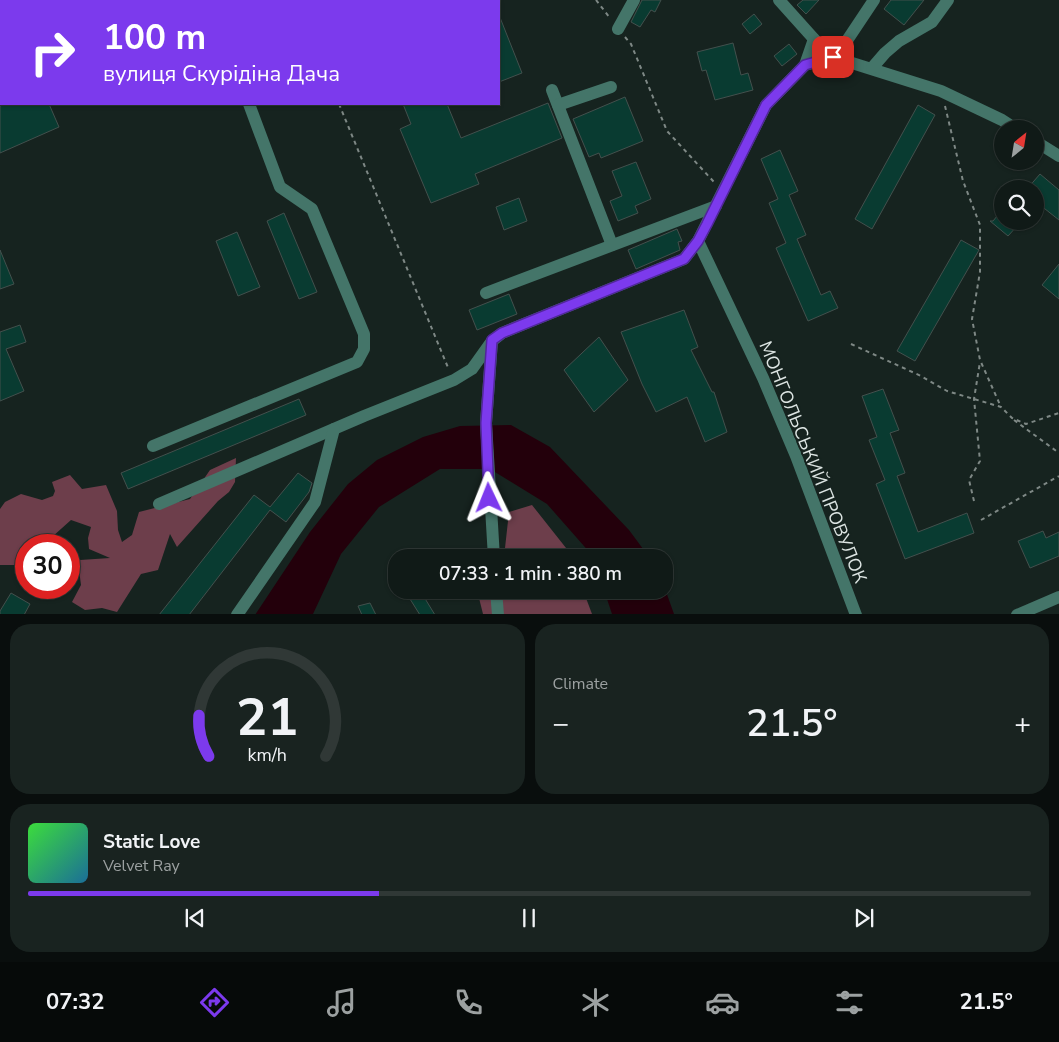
<!DOCTYPE html>
<html lang="en">
<head>
<meta charset="utf-8">
<style>
	:root { --surface:#101a17; --page:#192320; --text:#f1f3f6; --muted:#9ca1a1; --line:#303836; --accent:#7c3aed }
	body { margin:0; font-family:"Nunito Sans",sans-serif; background:var(--page); color:var(--text); height:100vh; display:flex; flex-direction:column; font-size:19px; white-space:nowrap }
	* { box-sizing:border-box; margin:0 }
	p { font-size:16px; color:var(--muted) }
	.icon { flex:none; width:28px; height:28px; fill:none; stroke:currentColor; stroke-width:2; stroke-linecap:round; stroke-linejoin:round }
	.map { position:relative; height:614px; overflow:hidden }
	.sheet { display:flex; flex-direction:column; gap:10px; padding:10px; background:#090e0d; flex:1 }
	.sheet>* { flex:none }
	.guide { position:absolute; left:0px; top:0px; width:500px; height:105px; box-shadow:0 1px 4px #0004,0 0 0 1px var(--line); background:#7c3aed; color:#fff; overflow:hidden }
	.needle { width:32px; rotate:30deg }
	.fabs { position:absolute; left:994px; top:120px; display:grid; gap:10px }
	.fabs a { display:grid; place-items:center; width:50px; height:50px; border-radius:50%; background:var(--surface); box-shadow:0 1px 4px #0004,0 0 0 1px var(--line); font-size:25px }
	.speed { position:absolute; left:15px; top:534px; display:flex; gap:10px; font-size:25px; font-weight:700; text-align:center }
	.speed>* { display:grid; place-content:center; width:65px; height:65px; border-radius:50%; background:var(--surface); box-shadow:0 1px 4px #0004,0 0 0 1px var(--line); line-height:1 }
	.speed .limit { border:8px solid #d22; background:#fff; color:#111 }
	.pin { position:absolute; display:grid; place-items:center; width:42px; height:42px; color:#fff; margin:-21px; border-radius:10px; box-shadow:0 2px 8px #0006 }
	.me { position:absolute; width:55px; margin:-28px; rotate:358deg; stroke-linejoin:round; filter:drop-shadow(0 0 4px #0008) }
	.turn { display:flex; align-items:center; gap:18px; height:105px; padding:0 20px; font-size:22px }
	.turn .icon { width:65px; height:65px; stroke-width:2.5 }
	.turn b { display:block; font-size:35px; line-height:42px }
	.big { font-size:38px; font-weight:600; line-height:1.1 }
	.sheet .widget { flex:1; display:flex; flex-direction:column; justify-content:center; gap:8px; min-width:0; padding:0 18px; border-radius:20px; background:var(--page) }
	.sheet .dial { align-items:center; gap:0 }
	.dial svg { height:130px; overflow:visible; fill:none; stroke:var(--line); stroke-width:7; stroke-linecap:round; text-anchor:middle }
	.dial text { fill:var(--text); stroke:none }
	.song { display:flex; align-items:center; gap:15px }
	.cover { width:60px; height:60px; border-radius:8px; background:linear-gradient(135deg,hsl(120 70% 55%),hsl(200 70% 35%)) }
	.played { height:5px; border-radius:2px; background:linear-gradient(90deg,var(--accent) 35%,var(--line) 35%) }
	.keys { display:flex; justify-content:space-around; direction:ltr }
	.heat { display:flex; justify-content:space-between; align-items:center; font-size:28px; direction:ltr }
	.sheet .tiles { flex:1; display:grid; gap:10px; grid-template-columns:1fr 1fr }
	.widget:last-child { grid-column:span 2 }
	.trip { position:absolute; left:388px; top:549px; width:285px; height:50px; border-radius:20px; background:var(--surface); box-shadow:0 1px 4px #0004,0 0 0 1px var(--line); font-weight:600; line-height:50px; text-align:center }
	.menu { display:flex; height:80px; justify-content:space-around; align-items:center; background:#060a09; color:var(--muted) }
	.menu .icon { width:35px; height:35px }
	.menu .active { color:var(--accent) }
	.menu b { font-size:22px; color:var(--text) }
	.map>svg:first-child { display:block }
</style>
</head>
<body>
<div class="map">
<svg width="1059" height="615" viewBox="0 0 1059 615">
	<rect width="100%" height="100%" fill="#16231f"/>
	<!-- forest -->
	<g fill="#6d3e4b">
		<polygon points="236,458 235,482 229,492 218,501 177,547 170,534 158,570 141,574 117,612 102,608 85,610 72,602 81,585 79,570 80,560 110,558 89,549 88,538 91,527 71,520 43,545 26,545 26,559 18,565 0,565 0,509 5,502 21,494 42,500 53,496 55,491 52,482 70,475 82,489 106,485 117,511 118,530 122,542 132,535 139,512 190,499 210,470"/>
		<polygon points="532,505 570,553 572,557 500,558 505,548 509,512"/>
		<polygon points="483,590 583,590 592,614 483,614 479,598"/>
	</g>
	<!-- water -->
	<g fill="#23000b">
		<polygon points="511,425 550,447 629,530 649,557 593,557 591,554 547,504 490,469 440,469 379,507 341,554 313,614 255,615 310,532 348,484 377,460 423,437 460,426"/>
		<polygon points="664,586 674,614 612,614 604,590 664,590"/>
	</g>
	<!-- building -->
	<g fill="#093b31" stroke="#43504d">
		<polygon points="642,0 661,0 655,12 651,10 640,27 631,22"/>
		<polygon points="803,0 819,0 806,14 797,5"/>
		<polygon points="891,0 924,0 904,25 884,9"/>
		<polygon points="754,14 762,24 750,34 742,24"/>
		<polygon points="499,15 522,73 499,82"/>
		<polygon points="733,43 741,75 748,73 753,90 715,100 706,70 702,71 697,52"/>
		<polygon points="789,44 797,54 782,66 774,56"/>
		<polygon points="625,97 643,141 601,158 599,153 589,157 573,119"/>
		<polygon points="548,103 562,138 475,174 479,184 431,203 400,129 411,124 403,104 447,104 461,138"/>
		<polygon points="5,104 49,104 59,127 0,153 0,106"/>
		<polygon points="918,105 935,115 872,229 855,219"/>
		<polygon points="780,150 798,191 789,195 806,235 797,239 821,295 830,291 838,308 808,321 776,248 786,243 769,203 778,199 761,159"/>
		<polygon points="636,162 651,199 635,206 638,213 618,221 610,201 622,196 612,171"/>
		<polygon points="1040,174 1059,190 1059,220 1035,201 1035,189 1027,189"/>
		<polygon points="519,198 527,221 504,230 496,207"/>
		<polygon points="1002,210 1002,221 1013,221 1018,225 1008,236 990,221 993,221"/>
		<polygon points="284,213 317,292 299,299 267,221"/>
		<polygon points="677,229 682,241 678,242 680,250 636,269 628,250"/>
		<polygon points="237,232 260,287 238,296 216,241"/>
		<polygon points="961,240 979,250 915,361 897,351"/>
		<polygon points="0,250 14,284 0,289"/>
		<polygon points="1059,264 1059,299 1042,285"/>
		<polygon points="509,294 517,314 477,330 469,310"/>
		<polygon points="684,310 698,347 691,350 712,392 714,392 727,432 705,442 687,397 656,412 642,384 621,332"/>
		<polygon points="20,325 26,342 6,349 24,391 0,401 0,332"/>
		<polygon points="599,337 628,380 594,412 564,370"/>
		<polygon points="883,389 899,430 890,433 905,473 897,476 918,532 967,513 974,533 905,559 876,484 885,480 869,440 877,437 862,396"/>
		<polygon points="299,399 306,415 128,489 121,473"/>
		<polygon points="298,473 312,483 309,492 286,522 270,510 189,615 159,615 254,495 270,507"/>
		<polygon points="1043,531 1046,538 1059,532 1059,556 1030,568 1018,541"/>
		<polygon points="421,592 435,615 420,615 410,599"/>
		<polygon points="11,593 30,604 24,615 0,615 0,611"/>
		<polygon points="370,603 376,615 362,615 358,606"/>
	</g>
	<g fill="none" stroke-linecap="round" stroke-linejoin="round">
		<!-- path -->
		<g stroke="#7e8885" stroke-width="2" stroke-dasharray="4 4" stroke-linecap="butt">
			<polyline points="297,0 297,1"/>
			<polyline points="596,0 610,18"/>
			<polyline points="625,37 631,44 667,131 714,182"/>
			<polyline points="339,104 449,370"/>
			<polyline points="945,106 963,181 980,225 980,272 972,319 980,360 1001,407"/>
			<polyline points="851,344 921,376 947,391 1001,407 1012,418 1026,424 1059,413"/>
			<polyline points="1014,420 1059,453"/>
			<polyline points="974,501 969,480 980,461 974,399 980,362"/>
			<polyline points="981,520 1059,476"/>
		</g>
		<!-- minor -->
		<g stroke="#447569" stroke-width="12">
			<polyline points="73,0 74,1"/>
			<polyline points="230,0 230,1"/>
			<polyline points="779,0 814,39 833,57 941,91 1002,120 1016,129"/>
			<polyline points="618,29 634,0"/>
			<polyline points="805,65 814,39"/>
			<polyline points="872,68 885,53 899,41 932,22 948,0"/>
			<polyline points="552,90 612,245"/>
			<polyline points="558,105 611,87"/>
			<polyline points="1035,141 1059,156"/>
			<polyline points="698,241 763,378 796,456 856,615"/>
			<polyline points="486,293 716,206"/>
			<polyline points="492,341 486,423 494,558"/>
			<polyline points="153,446 357,362 364,349 364,334 312,209 280,187 249,104"/>
			<polyline points="159,504 364,416 454,380 472,369 492,341 502,333 684,259 698,241 766,105 805,65 833,57 844,45 874,0"/>
			<polyline points="496,590 498,615"/>
			<polyline points="237,615 315,502 334,429"/>
			<polyline points="1017,615 1059,597"/>
		</g>
	</g>
	<g fill="none" stroke-linecap="round" stroke-linejoin="round">
		<defs>
			<polyline id="route" points="489,498 486,423 492,340 502,333 684,259 698,241 707,224 766,105 805,65 833,57"/>
		</defs>
		<!-- route casing -->
		<use href="#route" stroke="#51269a" stroke-width="12"/>
		<!-- route -->
		<use href="#route" stroke="#7c3aed" stroke-width="9"/>
	</g>
	<g text-anchor="middle" stroke-width="4" stroke-linejoin="round" paint-order="stroke">
		<!-- street labels -->
		<g font-size="18" fill="#dde5e3" stroke="#16231f">
			<text transform="translate(813 462) rotate(68)" y="6">МОНГОЛЬСЬКИЙ ПРОВУЛОК</text>
		</g>
	</g>
</svg>
<div class="fabs">
<a><svg class="needle" viewBox="-14 -14 28 28"><path d="M0-13l5 13h-10z" fill="#e53935"/><path d="M0 13l5-13h-10z" fill="#9ca1a1"/></svg></a>
<a><svg class="icon" aria-label="search" viewBox="0 0 24 24"><circle cx="10" cy="10" r="6"/><path d="M15 15l6 6"/></svg></a>
</div>
<div class="speed"><div class="limit">30</div></div>
<div class="pin" style="left:833px;top:57px;background:#d93025"><svg class="icon" aria-label="arrive" viewBox="0 0 24 24"><path d="M6 21V4h12l-3 4 3 4H6"/></svg></div>
<svg class="me" style="left:489px;top:498px" viewBox="-20 -20 40 40"><path d="M0-17L14 15 0 8-14 15z" fill="#7c3aed" stroke="#fff" stroke-width="4"/></svg>
<div class="trip">07:33 · 1 min · 380 m</div>
<div class="guide">
<div class="turn"><svg class="icon" aria-label="right" viewBox="0 0 24 24"><path d="M7 20v-9h11M14 6l5 5-5 5"/></svg><div><b>100 m</b>вулиця Скурідіна Дача</div></div>
</div>
</div>
<section class="sheet">
<div class="tiles">
<div class="widget dial"><svg viewBox="0 0 100 80">
<path d="M14 69A42 42 0 1 1 86 69"/>
<path d="M14 69A42 42 0 0 1 8 44" stroke="#7c3aed"/>
<text x="50" y="56" font-size="32" font-weight="700">21</text>
<text x="50" y="72" font-size="11">km/h</text>
</svg></div>
<div class="widget"><p>Climate</p>
<div class="heat"><a>−</a><b class="big">21.5°</b><a>+</a></div>
</div>
<div class="widget">
<div class="song"><i class="cover"></i><div><b>Static Love</b><p>Velvet Ray</p></div></div>
<div class="played"></div>
<div class="keys"><svg class="icon" aria-label="previous" viewBox="0 0 24 24"><path d="M18 5L8 12l10 7zM5 5v14"/></svg><svg class="icon" aria-label="pause" viewBox="0 0 24 24"><path d="M8 5v14M16 5v14"/></svg><svg class="icon" aria-label="next" viewBox="0 0 24 24"><path d="M6 5l10 7-10 7zM19 5v14"/></svg></div>
</div>
</div>
</section>
<nav class="menu">
<b>07:32</b>
<svg class="icon active" aria-label="directions" viewBox="0 0 24 24"><path d="M12 3l9 9-9 9-9-9zM9 14v-3h6M13 9l2 2-2 2"/></svg>
<svg class="icon" aria-label="music" viewBox="0 0 24 24"><path d="M9 18V5l10-2v13"/><circle cx="6" cy="18" r="3"/><circle cx="16" cy="16" r="3"/></svg>
<svg class="icon" aria-label="phone" viewBox="0 0 24 24"><path d="M5 4h4l2 5-3 2q2 4 5 5l2-3 5 2v4C11 20 4 13 5 4z"/></svg>
<svg class="icon" aria-label="climate" viewBox="0 0 24 24"><path d="M12 3v18M4 7l16 10M4 17L20 7"/></svg>
<svg class="icon" aria-label="car" viewBox="0 0 24 24"><path d="M5 17H2v-5l4-1 3-4h7l3 4 3 1v5h-3M9 17h6M6 11h13"/><circle cx="7" cy="17" r="2"/><circle cx="17" cy="17" r="2"/></svg>
<svg class="icon" aria-label="filters" viewBox="0 0 24 24"><path d="M4 7h16M4 17h16"/><circle cx="9" cy="7" r="2"/><circle cx="15" cy="17" r="2"/></svg>
<b>21.5°</b>
</nav>
</body>
</html>
